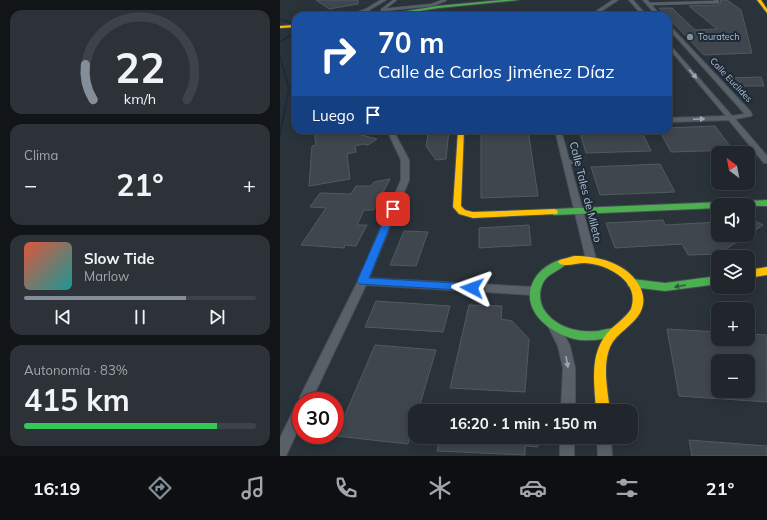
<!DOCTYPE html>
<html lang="es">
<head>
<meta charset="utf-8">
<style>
	:root { --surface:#20262c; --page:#2d3238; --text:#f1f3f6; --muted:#a2a5a9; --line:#3d4348; --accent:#838e98 }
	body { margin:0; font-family:Mulish,sans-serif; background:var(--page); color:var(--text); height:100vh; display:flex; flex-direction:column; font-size:15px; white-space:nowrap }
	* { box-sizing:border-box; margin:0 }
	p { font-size:13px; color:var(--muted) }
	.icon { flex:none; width:22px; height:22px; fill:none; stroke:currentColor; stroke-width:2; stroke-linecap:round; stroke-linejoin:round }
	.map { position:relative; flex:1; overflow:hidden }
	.drawer { display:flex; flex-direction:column; gap:10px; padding:10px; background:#121518; width:280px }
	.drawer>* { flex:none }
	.banner { position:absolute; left:12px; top:12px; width:380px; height:122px; border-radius:12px; box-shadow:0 2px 10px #0003,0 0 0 1px var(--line); background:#1a4fa0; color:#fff; overflow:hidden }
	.needle { width:26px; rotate:328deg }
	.buttons { position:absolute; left:431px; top:146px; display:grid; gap:8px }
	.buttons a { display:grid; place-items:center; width:44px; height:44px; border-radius:8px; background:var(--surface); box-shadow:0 2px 10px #0003,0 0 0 1px var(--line); font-size:20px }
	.speed { position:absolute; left:12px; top:392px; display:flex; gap:8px; font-size:20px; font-weight:700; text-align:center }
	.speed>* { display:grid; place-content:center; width:52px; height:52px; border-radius:50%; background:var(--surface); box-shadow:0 2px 10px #0003,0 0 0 1px var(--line); line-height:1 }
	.speed .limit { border:6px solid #d22; background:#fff; color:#111 }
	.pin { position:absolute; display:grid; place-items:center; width:34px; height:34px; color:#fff; margin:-17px; border-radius:8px; box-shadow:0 2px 6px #0006 }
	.me { position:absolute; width:44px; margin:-22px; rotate:274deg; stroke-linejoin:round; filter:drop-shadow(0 0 3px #0008) }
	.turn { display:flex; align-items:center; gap:14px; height:84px; padding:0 20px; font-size:18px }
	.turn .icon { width:52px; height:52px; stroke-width:2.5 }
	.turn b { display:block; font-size:28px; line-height:34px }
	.then { display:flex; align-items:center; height:38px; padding:0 20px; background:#0003; gap:8px; font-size:15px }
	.big { font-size:30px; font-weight:700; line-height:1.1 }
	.drawer .tile { flex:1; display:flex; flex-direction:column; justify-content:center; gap:6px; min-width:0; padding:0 14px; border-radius:12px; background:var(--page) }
	.drawer .dial { align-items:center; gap:0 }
	.dial svg { height:104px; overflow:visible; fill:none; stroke:var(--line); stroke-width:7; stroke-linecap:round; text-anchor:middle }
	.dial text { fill:var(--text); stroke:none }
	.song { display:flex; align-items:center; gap:12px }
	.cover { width:48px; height:48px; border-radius:6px; background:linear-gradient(135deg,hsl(10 70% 55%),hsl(180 70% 35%)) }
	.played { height:4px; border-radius:2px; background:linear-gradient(90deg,var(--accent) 70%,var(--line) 70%) }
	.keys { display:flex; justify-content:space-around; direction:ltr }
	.heat { display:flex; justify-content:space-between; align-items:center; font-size:22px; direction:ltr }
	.charge { height:6px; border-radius:3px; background:linear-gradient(90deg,#34c759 83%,var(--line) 0) }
	.trip { position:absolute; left:128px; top:404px; width:230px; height:40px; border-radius:12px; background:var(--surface); box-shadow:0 2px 10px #0003,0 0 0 1px var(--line); font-weight:700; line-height:40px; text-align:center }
	.tab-bar { display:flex; height:64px; justify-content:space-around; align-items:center; background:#0d0f12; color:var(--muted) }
	.tab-bar .icon { width:28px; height:28px }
	.tab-bar .selected { color:var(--accent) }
	.tab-bar b { font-size:18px; color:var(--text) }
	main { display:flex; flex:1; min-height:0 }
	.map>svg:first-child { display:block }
</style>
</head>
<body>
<main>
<section class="drawer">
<div class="tile dial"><svg viewBox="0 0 100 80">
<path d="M14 69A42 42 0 1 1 86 69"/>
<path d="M14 69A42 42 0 0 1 8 42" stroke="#838e98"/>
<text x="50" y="56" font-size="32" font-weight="700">22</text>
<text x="50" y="72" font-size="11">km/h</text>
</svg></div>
<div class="tile"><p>Clima</p>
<div class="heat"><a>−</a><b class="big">21°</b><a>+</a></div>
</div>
<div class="tile">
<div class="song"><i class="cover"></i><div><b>Slow Tide</b><p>Marlow</p></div></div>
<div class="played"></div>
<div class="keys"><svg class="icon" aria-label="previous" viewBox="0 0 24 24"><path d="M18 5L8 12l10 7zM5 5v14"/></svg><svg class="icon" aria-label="pause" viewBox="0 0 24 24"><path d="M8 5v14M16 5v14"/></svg><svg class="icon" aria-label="next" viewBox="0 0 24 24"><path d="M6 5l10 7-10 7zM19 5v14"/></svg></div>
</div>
<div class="tile"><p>Autonomía · 83%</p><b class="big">415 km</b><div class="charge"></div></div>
</section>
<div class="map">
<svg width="487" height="456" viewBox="0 0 487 456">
	<rect width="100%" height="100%" fill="#2a323a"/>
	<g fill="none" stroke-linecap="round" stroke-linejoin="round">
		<!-- stream-far1 -->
		<g stroke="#172c3f" stroke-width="1.5">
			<polyline points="0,19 16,25"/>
			<polyline points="0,42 16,32"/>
			<polyline points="0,56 9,89 3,119"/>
		</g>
		<!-- stream -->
		<polyline stroke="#172c3f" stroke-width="2" points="0,135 3,118"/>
	</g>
	<!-- building -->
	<g fill="#3f464e" stroke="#525a61" fill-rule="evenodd">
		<polygon points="36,0 78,0 78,4 49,9"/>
		<polygon points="440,0 447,0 461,10 472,53 424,55 379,8 392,8 415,30 437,29 409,6 438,5 441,3"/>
		<polygon points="481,77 484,86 455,86 448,78"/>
		<polygon points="435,126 453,150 391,152 379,130 388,130 388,128"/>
		<polygon points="34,130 62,130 97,139 88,145 83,144 75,146 76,152 67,154 70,179 29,186 32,146 36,145"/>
		<polygon points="149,130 169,130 166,159 156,160 146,146"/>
		<polygon points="201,130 248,130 258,196 201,198"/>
		<polygon points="299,130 361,130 371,151 306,153"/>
		<polygon points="380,164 395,192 320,195 311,167"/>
		<polygon points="110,179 94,210 84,210 77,225 87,225 76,246 65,245 64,248 21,245 46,208 30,207 40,193 71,194 76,186 91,186 94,182"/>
		<polygon points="383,220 385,225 438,222 438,235 467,235 439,254 408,255 402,244 335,248 326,223"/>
		<polygon points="468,221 475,221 483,225 468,235"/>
		<polygon points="249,225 251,245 199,248 199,228"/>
		<polygon points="124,231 148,232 136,266 110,265"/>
		<polygon points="96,301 170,306 163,332 85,327"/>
		<polygon points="189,305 222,306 221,319 232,321 249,339 245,392 170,388"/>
		<path d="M387 329 438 332V339H468V334L487 335V402L399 396ZM438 361H468V391H438Z"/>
		<polygon points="95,345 156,350 138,411 135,411 135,421 128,444 56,436"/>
		<polygon points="160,437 259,437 258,447 245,446 245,455 157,451"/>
		<polygon points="409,440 487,446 487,456 412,456"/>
	</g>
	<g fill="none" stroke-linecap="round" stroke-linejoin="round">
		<defs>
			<g id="lane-far1">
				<polyline points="115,0 102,10 152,5 165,0"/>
				<polyline points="369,4 438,2 435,0"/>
			</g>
			<polyline id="lane" points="287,162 298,162"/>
			<g id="street">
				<polygon points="101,0 106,0 89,10 90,12 108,14 108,16 89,14 86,12 73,16 67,16 86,9"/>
				<polygon points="333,0 338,0 314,16 309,16"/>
				<polygon points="349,0 353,0 367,16 363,16"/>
				<polygon points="363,0 367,0 381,16 377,16"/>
				<polygon points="388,24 470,111 472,115 471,116 455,119 487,156 487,163 484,163 449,120 388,122 388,118 446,116 388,47 388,43 452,116 465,114 388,28"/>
				<polygon points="107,130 113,130 129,160 129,180 89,278 253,287 257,288 258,291 257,294 253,295 86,285 31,401 21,401 21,423 6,456 0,456 0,438 16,405 20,403 19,401 20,397 78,281 121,180 121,160"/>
				<polygon points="275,130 281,130 316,259 314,261 308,261 306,259"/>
				<polygon points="274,322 278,323 290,346 295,368 295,411 281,411 283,368 278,346 268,326 270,323"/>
				<rect x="280" y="437" width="14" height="19"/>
				<polygon points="317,437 331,437 332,456 318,456"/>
			</g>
			<g id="fast">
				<polygon points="223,0 238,0 158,8 107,16 96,16 158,6"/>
				<polygon points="487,200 487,206 438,205 438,208 274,215 270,212 274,209"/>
				<path d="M283 259 286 260 288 262C282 270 270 272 264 281 259 289 259 300 263 308 274 327 297 333 318 331 325 330 332 327 339 329L341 332 339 335C327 339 313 341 300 340 272 336 238 310 254 280 260 269 272 262 283 259Z"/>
				<polygon points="438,276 438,284 385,291 352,287 348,286 347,283 348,280 352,279 385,283"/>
			</g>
			<g id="slow">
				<polygon points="477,0 481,0 487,9 487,13"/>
				<polygon points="16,25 16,27 0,28 0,26"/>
				<polygon points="178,130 184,130 181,206 185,210 193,212 274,209 277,210 278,212 277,214 193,218 179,214 173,207"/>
				<path d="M294 256C318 256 348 263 360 287 364 295 365 304 360 313 353 326 336 333 330 347 322 367 328 391 330 411H316C315 386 309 358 325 336 332 326 344 320 351 309 361 282 328 264 305 263 297 263 287 267 280 264L278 262 280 260Z"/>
				<polygon points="487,267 487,275 468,278 468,270"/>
			</g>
		</defs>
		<!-- lane-far1 casing -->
		<use href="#lane-far1" stroke="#474f57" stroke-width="3.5"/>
		<!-- lane casing -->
		<use href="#lane" stroke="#474f57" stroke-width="5"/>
		<!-- street casing -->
		<use href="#street" stroke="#474f57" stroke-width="2"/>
		<!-- fast casing -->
		<use href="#fast" stroke="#474f57" stroke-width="2"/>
		<!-- slow casing -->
		<use href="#slow" stroke="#474f57" stroke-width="2"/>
		<!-- lane-far1 -->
		<use href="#lane-far1" stroke="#5a6068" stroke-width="2.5"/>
		<!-- lane -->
		<use href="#lane" stroke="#5a6068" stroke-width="3.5"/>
		<!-- street -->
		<use href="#street" fill="#5a6068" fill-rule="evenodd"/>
		<!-- fast -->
		<use href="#fast" fill="#4caf50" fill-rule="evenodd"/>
		<!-- slow -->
		<use href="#slow" fill="#ffc107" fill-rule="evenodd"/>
	</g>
	<!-- one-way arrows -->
	<defs><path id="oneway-solid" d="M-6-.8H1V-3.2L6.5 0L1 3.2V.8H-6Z"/></defs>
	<g fill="#9da7b2">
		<use href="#oneway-solid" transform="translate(413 74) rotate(50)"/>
		<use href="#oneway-solid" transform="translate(419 119) rotate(-2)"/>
		<use href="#oneway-solid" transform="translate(287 362) rotate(80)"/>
	</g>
	<use fill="#2f5f40" href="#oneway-solid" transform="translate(400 286) rotate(170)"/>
	<!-- route -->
	<polygon fill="#1a73e8" stroke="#114b97" points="113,206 117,209 89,278 192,284 196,285 197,288 196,291 79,284 77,281 109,209"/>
	<!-- markers -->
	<circle fill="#838e98" stroke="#1c2936" stroke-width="1.5" cx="410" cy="37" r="4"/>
	<g text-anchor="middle" stroke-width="4" stroke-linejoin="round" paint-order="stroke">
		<!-- far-poi labels -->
		<g font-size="9" fill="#b3bfcb" stroke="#1c2936" text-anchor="start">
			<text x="418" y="40">Touratech</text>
		</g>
		<!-- far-street labels -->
		<g font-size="9" fill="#b3bfcb" stroke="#1c2936">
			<text transform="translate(451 80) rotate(47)" y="3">Calle Euclides</text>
		</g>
		<!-- street labels -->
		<g font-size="11" fill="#b3bfcb" stroke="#1c2936">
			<text transform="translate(306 192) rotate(76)" y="4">Calle Tales de Mileto</text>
		</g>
	</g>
</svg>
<div class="buttons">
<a><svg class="needle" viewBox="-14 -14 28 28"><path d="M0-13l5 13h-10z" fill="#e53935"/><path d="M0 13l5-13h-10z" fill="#a2a5a9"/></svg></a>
<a><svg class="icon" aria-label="sound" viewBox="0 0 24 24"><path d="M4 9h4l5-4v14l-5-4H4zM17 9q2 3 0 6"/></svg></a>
<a><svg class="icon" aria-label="layers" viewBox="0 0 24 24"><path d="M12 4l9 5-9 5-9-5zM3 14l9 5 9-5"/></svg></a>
<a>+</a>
<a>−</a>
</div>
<div class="speed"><div class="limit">30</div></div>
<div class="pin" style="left:113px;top:209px;background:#d93025"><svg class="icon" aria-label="arrive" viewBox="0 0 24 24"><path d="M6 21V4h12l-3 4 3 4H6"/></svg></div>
<svg class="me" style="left:192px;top:288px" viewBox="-20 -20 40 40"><path d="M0-17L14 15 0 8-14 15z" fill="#1a73e8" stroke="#fff" stroke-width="4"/></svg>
<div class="trip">16:20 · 1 min · 150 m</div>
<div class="banner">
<div class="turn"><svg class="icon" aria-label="right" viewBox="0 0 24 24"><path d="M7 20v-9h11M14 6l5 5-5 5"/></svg><div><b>70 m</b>Calle de Carlos Jiménez Díaz</div></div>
<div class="then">Luego<svg class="icon" aria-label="arrive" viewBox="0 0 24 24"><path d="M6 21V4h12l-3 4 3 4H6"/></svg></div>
</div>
</div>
</main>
<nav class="tab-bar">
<b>16:19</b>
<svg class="icon selected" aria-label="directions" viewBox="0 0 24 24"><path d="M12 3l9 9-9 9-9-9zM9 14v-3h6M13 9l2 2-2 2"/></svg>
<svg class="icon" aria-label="music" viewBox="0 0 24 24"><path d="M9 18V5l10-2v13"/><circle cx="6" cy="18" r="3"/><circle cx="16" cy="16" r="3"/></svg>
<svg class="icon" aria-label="phone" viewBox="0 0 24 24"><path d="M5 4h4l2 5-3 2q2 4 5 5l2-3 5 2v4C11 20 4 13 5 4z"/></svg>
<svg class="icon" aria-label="climate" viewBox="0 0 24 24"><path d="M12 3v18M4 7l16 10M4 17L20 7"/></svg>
<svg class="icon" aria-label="car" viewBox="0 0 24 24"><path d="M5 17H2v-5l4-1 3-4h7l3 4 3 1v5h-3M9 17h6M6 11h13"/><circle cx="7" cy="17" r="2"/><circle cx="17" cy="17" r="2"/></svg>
<svg class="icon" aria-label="filters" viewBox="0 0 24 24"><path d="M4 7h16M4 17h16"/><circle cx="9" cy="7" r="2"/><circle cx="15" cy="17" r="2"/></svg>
<b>21°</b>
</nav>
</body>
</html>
